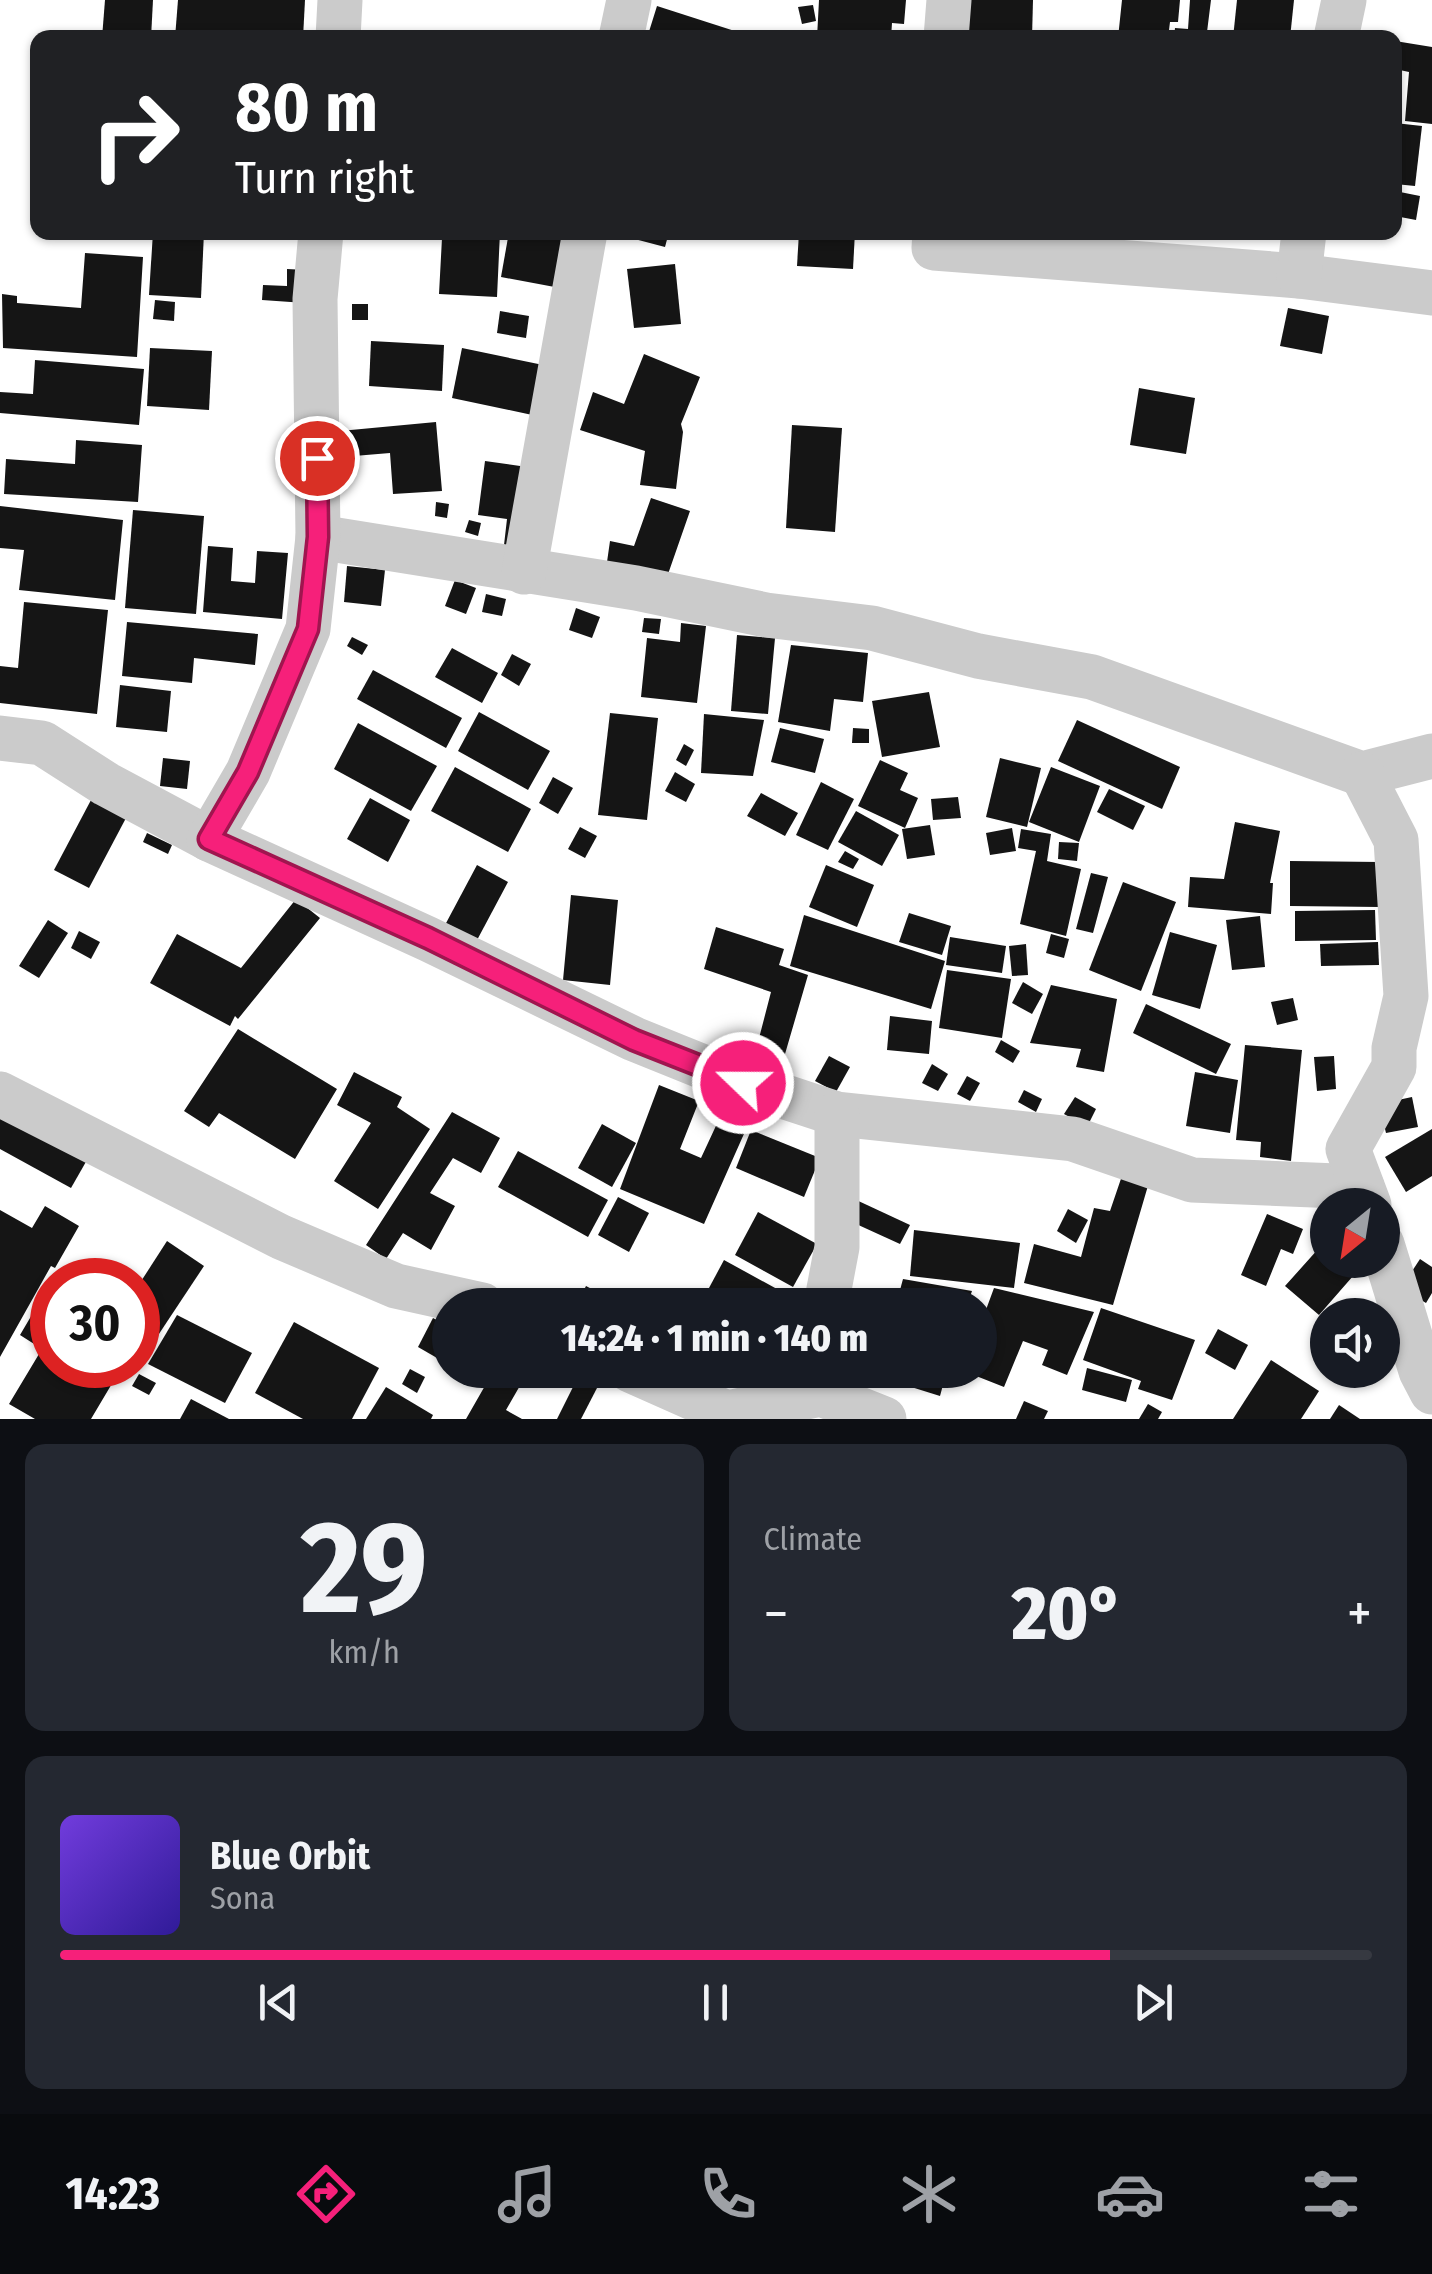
<!DOCTYPE html>
<html lang="en">
<head>
<meta charset="utf-8">
<style>
	:root { --surface:#171b24; --page:#242831; --text:#f1f3f6; --muted:#9ea1a6; --line:#363941; --accent:#f6207a }
	body { margin:0; font-family:"Fira Sans Condensed",sans-serif; background:var(--page); color:var(--text); height:100vh; display:flex; flex-direction:column; font-size:38px; white-space:nowrap }
	* { box-sizing:border-box; margin:0 }
	p { font-size:32px; color:var(--muted) }
	.icon { flex:none; width:55px; height:55px; fill:none; stroke:currentColor; stroke-width:2; stroke-linecap:round; stroke-linejoin:round }
	.map { position:relative; height:1419px; overflow:hidden }
	.side { display:flex; flex-direction:column; gap:25px; padding:25px; background:#0d0f14; flex:1 }
	.side>* { flex:none }
	.guide { position:absolute; left:30px; top:30px; width:1372px; height:210px; border-radius:20px; box-shadow:0 2px 8px #0004; background:#202124; color:#fff; overflow:hidden }
	.needle { width:65px; rotate:210deg }
	.fabs { position:absolute; left:1310px; top:1188px; display:grid; gap:20px }
	.fabs a { display:grid; place-items:center; width:90px; height:90px; border-radius:50%; background:var(--surface); box-shadow:0 2px 8px #0004; font-size:50px }
	.speed { position:absolute; left:30px; top:1258px; display:flex; gap:20px; font-size:50px; font-weight:700; text-align:center }
	.speed>* { display:grid; place-content:center; width:130px; height:130px; border-radius:50%; background:var(--surface); box-shadow:0 2px 8px #0004; line-height:1 }
	.speed .limit { border:15px solid #d22; background:#fff; color:#111 }
	.pin { position:absolute; display:grid; place-items:center; width:85px; height:85px; color:#fff; margin:-42px; border:5px solid #fff; border-radius:50%; box-shadow:0 2px 10px #0007 }
	.me { position:absolute; width:110px; margin:-55px; rotate:292deg; stroke-linejoin:round; filter:drop-shadow(0 0 8px #0008) }
	.turn { display:flex; align-items:center; gap:35px; height:210px; padding:0 40px; font-size:45px }
	.turn .icon { width:130px; height:130px; stroke-width:2.5 }
	.turn b { display:block; font-size:70px; line-height:85px }
	.big { font-size:75px; font-weight:800; line-height:1.1 }
	.side .tile { flex:1; display:flex; flex-direction:column; justify-content:center; gap:15px; min-width:0; padding:0 35px; border-radius:20px; background:var(--page) }
	.side .dial { align-items:center; gap:0 }
	.dial b { font-size:130px; line-height:1 }
	.song { display:flex; align-items:center; gap:30px }
	.cover { width:120px; height:120px; border-radius:15px; background:linear-gradient(135deg,hsl(260 70% 55%),hsl(250 70% 35%)) }
	.played { height:10px; border-radius:5px; background:linear-gradient(90deg,var(--accent) 80%,var(--line) 80%) }
	.keys { display:flex; justify-content:space-around; direction:ltr }
	.heat { display:flex; justify-content:space-between; align-items:center; font-size:55px; direction:ltr }
	.side .tiles { flex:1; display:grid; gap:25px; grid-template-columns:1fr 1fr }
	.tile:last-child { grid-column:span 2 }
	.trip { position:absolute; left:432px; top:1288px; width:565px; height:100px; border-radius:50px; background:var(--surface); box-shadow:0 2px 8px #0004; font-weight:800; line-height:100px; text-align:center }
	.dock { display:flex; height:160px; justify-content:space-around; align-items:center; background:#090b0e; color:var(--muted) }
	.dock .icon { width:70px; height:70px }
	.dock .selected { color:var(--accent) }
	.dock b { font-size:45px; color:var(--text) }
	.map>svg:first-child { display:block }
</style>
</head>
<body>
<div class="map">
<svg width="1432" height="1419" viewBox="0 0 1432 1419">
	<rect width="100%" height="100%" fill="#fff"/>
	<!-- building -->
	<g fill="#151515">
		<polygon points="105,0 153,0 151,38 102,38"/>
		<polygon points="178,0 305,0 303,38 175,38"/>
		<polygon points="819,0 906,0 904,24 892,23 891,38 817,38"/>
		<polygon points="957,0 1033,0 1032,38 956,38"/>
		<polygon points="1122,0 1180,0 1178,22 1170,22 1168,38 1118,38"/>
		<polygon points="1190,0 1211,0 1207,32 1231,34 1230,38 1174,38 1175,28 1188,29"/>
		<polygon points="1237,0 1294,0 1290,38 1233,38"/>
		<polygon points="813,5 816,21 802,24 798,7"/>
		<polygon points="657,6 744,34 743,38 647,38"/>
		<polygon points="1395,41 1432,47 1432,124 1405,121 1409,72 1395,69"/>
		<polygon points="1395,123 1422,126 1415,186 1395,184"/>
		<polygon points="1395,191 1420,196 1416,220 1395,216"/>
		<polygon points="153,232 204,232 201,298 149,295"/>
		<polygon points="428,232 500,232 497,297 439,294 442,238 428,236"/>
		<polygon points="509,232 544,232 569,237 560,288 501,277"/>
		<polygon points="608,232 669,232 665,247"/>
		<polygon points="799,232 855,232 853,269 797,266"/>
		<polygon points="85,253 143,257 137,357 3,348 2,294 17,296 17,303 81,308"/>
		<polygon points="675,264 681,324 634,328 627,269"/>
		<polygon points="287,269 307,270 305,303 262,300 263,285 287,286"/>
		<polygon points="155,300 175,302 174,321 153,319"/>
		<rect x="352" y="304" width="16" height="16"/>
		<polygon points="1288,308 1329,316 1322,354 1280,346"/>
		<polygon points="500,311 529,316 526,338 497,333"/>
		<polygon points="371,341 444,345 442,391 369,386"/>
		<polygon points="150,348 212,351 209,410 147,406"/>
		<polygon points="462,348 548,366 537,416 452,398"/>
		<polygon points="644,354 700,377 681,424 683,432 676,489 640,485 645,451 580,430 593,392 624,404"/>
		<polygon points="35,360 144,369 139,425 0,413 0,392 33,394"/>
		<polygon points="1139,388 1195,398 1186,454 1130,445"/>
		<polygon points="436,422 442,491 393,494 390,453 342,457 340,431"/>
		<polygon points="792,425 842,428 835,532 786,528"/>
		<polygon points="76,440 142,445 138,502 4,494 6,459 75,464"/>
		<polygon points="485,461 534,468 526,547 504,545 507,519 478,515"/>
		<polygon points="651,498 690,511 667,577 607,562 610,541 634,546"/>
		<polygon points="436,502 449,504 447,518 435,516"/>
		<polygon points="0,506 123,520 115,600 19,590 24,550 0,548"/>
		<polygon points="133,510 204,516 196,614 125,608"/>
		<polygon points="469,520 481,523 478,536 465,532"/>
		<polygon points="208,546 233,548 231,581 255,583 257,551 288,553 282,619 203,612"/>
		<polygon points="347,566 385,570 381,606 344,602"/>
		<polygon points="455,580 476,588 466,614 445,606"/>
		<polygon points="486,594 506,599 502,616 482,612"/>
		<polygon points="24,602 108,610 97,714 0,703 0,666 18,668"/>
		<polygon points="576,608 600,617 592,638 569,630"/>
		<polygon points="644,618 661,619 659,634 642,632"/>
		<polygon points="127,622 258,634 255,665 194,658 192,683 122,676"/>
		<polygon points="681,623 706,626 697,703 641,697 647,638 680,642"/>
		<polygon points="737,635 775,638 768,714 731,711"/>
		<polygon points="352,637 368,645 362,655 347,646"/>
		<polygon points="791,645 868,653 863,702 834,699 830,731 778,722"/>
		<polygon points="452,648 498,673 482,703 435,677"/>
		<polygon points="512,654 531,664 519,686 501,675"/>
		<polygon points="373,670 462,718 446,748 357,699"/>
		<polygon points="120,685 171,691 167,732 116,727"/>
		<polygon points="929,692 940,747 882,757 872,701"/>
		<polygon points="479,712 550,751 528,790 458,751"/>
		<polygon points="610,713 658,718 647,820 598,815"/>
		<polygon points="704,714 764,720 753,776 701,773"/>
		<polygon points="1077,720 1180,767 1162,809 1058,761"/>
		<polygon points="358,723 437,766 411,811 334,769"/>
		<polygon points="780,728 824,739 815,773 771,762"/>
		<polygon points="853,728 869,729 869,743 852,743"/>
		<polygon points="684,744 694,750 686,766 676,760"/>
		<polygon points="163,758 190,761 187,789 160,786"/>
		<polygon points="1000,758 1041,768 1027,827 986,817"/>
		<polygon points="880,760 908,773 900,790 918,798 905,828 858,806"/>
		<polygon points="455,767 531,809 508,852 431,811"/>
		<polygon points="1051,767 1100,786 1079,842 1029,822"/>
		<polygon points="675,772 695,784 686,802 665,791"/>
		<polygon points="553,777 573,788 558,814 539,803"/>
		<polygon points="821,782 854,799 828,850 796,835"/>
		<polygon points="1109,789 1145,806 1133,830 1097,812"/>
		<polygon points="761,793 798,813 785,836 747,816"/>
		<polygon points="958,797 961,818 933,820 931,799"/>
		<polygon points="370,798 410,820 388,862 347,839"/>
		<polygon points="91,800 126,818 89,888 54,870"/>
		<polygon points="856,811 899,835 882,866 838,842"/>
		<polygon points="1235,822 1280,831 1270,883 1273,883 1271,914 1188,907 1190,877 1224,879"/>
		<polygon points="930,825 935,855 907,859 902,829"/>
		<polygon points="580,827 597,836 585,858 568,849"/>
		<polygon points="1012,828 1016,851 990,855 986,833"/>
		<polygon points="1021,829 1051,834 1047,861 1081,869 1066,936 1020,924 1036,851 1018,848"/>
		<polygon points="147,833 172,845 168,854 143,842"/>
		<polygon points="1059,842 1079,843 1077,861 1058,859"/>
		<polygon points="845,851 859,859 853,869 838,862"/>
		<polygon points="1290,861 1380,862 1380,907 1290,906"/>
		<polygon points="477,865 508,882 476,942 445,925"/>
		<polygon points="826,865 874,885 857,927 809,907"/>
		<polygon points="1091,873 1108,877 1093,933 1076,929"/>
		<polygon points="1123,882 1176,902 1141,991 1089,970"/>
		<polygon points="571,895 618,900 610,985 563,980"/>
		<polygon points="296,899 320,918 238,1019 235,1016 230,1026 150,983 177,934 241,968"/>
		<polygon points="1375,910 1376,940 1295,941 1295,911"/>
		<polygon points="909,913 951,926 942,955 899,942"/>
		<polygon points="804,915 945,961 931,1009 790,966"/>
		<polygon points="1260,916 1265,967 1232,970 1226,920"/>
		<polygon points="48,920 68,933 39,978 19,966"/>
		<polygon points="716,927 784,949 779,965 808,975 785,1054 757,1046 771,992 704,969"/>
		<polygon points="79,931 100,942 91,959 71,948"/>
		<polygon points="1170,932 1217,945 1200,1009 1152,995"/>
		<polygon points="1051,934 1069,939 1064,958 1046,953"/>
		<polygon points="950,937 1006,946 1002,973 946,965"/>
		<polygon points="1378,942 1379,965 1321,966 1320,944"/>
		<polygon points="1026,944 1028,975 1012,976 1009,946"/>
		<polygon points="947,970 1011,979 1002,1038 939,1028"/>
		<polygon points="1023,982 1043,994 1032,1014 1012,1003"/>
		<polygon points="1051,985 1117,999 1104,1072 1076,1067 1081,1049 1030,1043"/>
		<polygon points="1293,998 1298,1020 1277,1025 1271,1002"/>
		<polygon points="1146,1004 1231,1044 1216,1074 1133,1033"/>
		<polygon points="890,1016 932,1021 929,1054 887,1050"/>
		<polygon points="238,1029 337,1089 295,1159 219,1113 209,1127 184,1111"/>
		<polygon points="1001,1040 1020,1051 1013,1063 995,1052"/>
		<polygon points="1245,1045 1302,1050 1291,1161 1260,1157 1261,1142 1236,1140"/>
		<polygon points="829,1056 850,1067 836,1092 815,1081"/>
		<polygon points="1334,1056 1336,1089 1317,1091 1314,1057"/>
		<polygon points="932,1064 948,1074 938,1091 922,1083"/>
		<polygon points="354,1072 402,1097 397,1107 430,1129 378,1209 334,1181 371,1123 337,1105"/>
		<polygon points="1195,1072 1238,1080 1230,1133 1186,1126"/>
		<polygon points="967,1076 980,1083 970,1101 957,1094"/>
		<polygon points="659,1085 699,1101 680,1149 701,1158 721,1115 747,1127 704,1224 620,1189"/>
		<polygon points="1024,1090 1042,1099 1036,1112 1018,1102"/>
		<polygon points="1075,1097 1096,1109 1087,1127 1064,1114"/>
		<polygon points="1412,1097 1418,1127 1386,1133 1379,1104"/>
		<polygon points="0,1112 87,1160 71,1188 0,1149"/>
		<polygon points="452,1112 500,1138 481,1173 453,1158 430,1193 455,1206 431,1250 403,1233 386,1259 366,1245"/>
		<polygon points="602,1124 636,1143 612,1187 578,1168"/>
		<polygon points="1432,1129 1432,1176 1406,1192 1385,1157"/>
		<polygon points="751,1130 820,1158 804,1197 736,1168"/>
		<polygon points="518,1151 608,1200 588,1237 498,1187"/>
		<polygon points="1126,1164 1152,1172 1113,1305 1024,1283 1034,1244 1081,1257 1094,1208 1110,1211"/>
		<polygon points="618,1197 649,1213 629,1252 598,1235"/>
		<polygon points="852,1198 910,1225 900,1244 843,1218"/>
		<polygon points="45,1206 79,1226 55,1268 51,1266 0,1357 0,1210 32,1228"/>
		<polygon points="1068,1209 1088,1220 1076,1243 1057,1231"/>
		<polygon points="758,1212 817,1244 793,1287 735,1255"/>
		<polygon points="1267,1214 1303,1229 1293,1254 1281,1249 1266,1286 1241,1275"/>
		<polygon points="914,1230 1020,1243 1014,1288 910,1276"/>
		<polygon points="1328,1238 1328,1260 1367,1260 1319,1315 1285,1286"/>
		<polygon points="167,1241 204,1266 143,1358 138,1355 138,1286"/>
		<polygon points="1420,1259 1432,1267 1432,1293 1426,1303 1401,1288"/>
		<polygon points="724,1260 806,1305 709,1305 702,1301"/>
		<polygon points="903,1279 972,1291 967,1305 896,1305"/>
		<polygon points="586,1286 622,1305 576,1305"/>
		<polygon points="994,1288 1094,1312 1067,1375 1042,1365 1048,1350 1023,1341 1004,1387 961,1370 980,1370 980,1326"/>
		<polygon points="40,1301 52,1308 52,1365 123,1365 91,1419 35,1419 9,1404 42,1349 20,1335"/>
		<polygon points="1101,1308 1195,1340 1172,1400 1138,1389 1141,1381 1083,1360"/>
		<polygon points="177,1315 252,1353 225,1403 148,1364"/>
		<polygon points="433,1318 450,1327 450,1351 444,1362 418,1347"/>
		<polygon points="294,1322 379,1368 352,1419 303,1419 255,1393"/>
		<polygon points="1328,1326 1328,1353 1314,1339"/>
		<polygon points="1218,1329 1248,1345 1235,1370 1205,1353"/>
		<polygon points="1271,1360 1319,1391 1301,1419 1233,1419"/>
		<polygon points="1087,1368 1132,1380 1126,1402 1082,1390"/>
		<polygon points="410,1369 425,1377 417,1393 402,1384"/>
		<polygon points="494,1370 529,1370 506,1410 522,1419 466,1419"/>
		<polygon points="738,1370 786,1370 786,1375 738,1374"/>
		<polygon points="877,1370 947,1370 940,1396 876,1376"/>
		<polygon points="139,1374 156,1383 149,1395 132,1386"/>
		<polygon points="577,1379 597,1388 581,1419 557,1419"/>
		<polygon points="386,1387 433,1415 431,1419 366,1419"/>
		<polygon points="191,1399 229,1419 180,1419"/>
		<polygon points="1024,1401 1048,1411 1044,1419 1016,1419"/>
		<polygon points="1148,1404 1162,1412 1158,1419 1139,1419"/>
		<polygon points="1339,1405 1360,1419 1330,1419"/>
	</g>
	<g fill="none" stroke-linecap="round" stroke-linejoin="round">
		<!-- minor -->
		<g stroke="#cbcbcb" stroke-width="45">
			<polyline points="338,38 340,0"/>
			<polyline points="621,38 629,0"/>
			<polyline points="946,38 949,0"/>
			<polyline points="1336,38 1344,0"/>
			<polyline points="935,232 934,248 1299,276 1432,293"/>
			<polyline points="1299,276 1304,232"/>
			<polyline points="318,537 636,588 766,615 872,628 978,656 1092,677 1362,774 1432,756"/>
			<polyline points="524,572 585,232"/>
			<polyline points="0,738 42,743 106,784 209,839 428,939 634,1039 743,1083 837,1114 1073,1139 1192,1180 1362,1187"/>
			<polyline points="1362,774 1396,840 1406,996 1394,1048 1394,1067 1348,1149 1369,1205"/>
			<polyline points="209,839 248,772 308,629 318,537 315,299 321,232"/>
			<polyline points="0,1094 281,1237 396,1286 482,1305"/>
			<polyline points="1382,1244 1421,1371 1432,1392"/>
			<polyline points="826,1305 837,1247 837,1114"/>
			<polyline points="630,1370 727,1413 821,1394 884,1419"/>
		</g>
	</g>
	<g fill="none" stroke-linecap="round" stroke-linejoin="round">
		<defs>
			<polyline id="route" points="317,458 318,537 308,629 248,772 209,839 428,938 634,1040 743,1083"/>
		</defs>
		<!-- route casing -->
		<use href="#route" stroke="#a0154f" stroke-width="25"/>
		<!-- route -->
		<use href="#route" stroke="#f6207a" stroke-width="18"/>
	</g>
</svg>
<div class="fabs">
<a><svg class="needle" viewBox="-14 -14 28 28"><path d="M0-13l5 13h-10z" fill="#e53935"/><path d="M0 13l5-13h-10z" fill="#9ea1a6"/></svg></a>
<a><svg class="icon" aria-label="sound" viewBox="0 0 24 24"><path d="M4 9h4l5-4v14l-5-4H4zM17 9q2 3 0 6"/></svg></a>
</div>
<div class="speed"><div class="limit">30</div></div>
<div class="pin" style="left:317px;top:458px;background:#d93025"><svg class="icon" aria-label="arrive" viewBox="0 0 24 24"><path d="M6 21V4h12l-3 4 3 4H6"/></svg></div>
<svg class="me" style="left:743px;top:1083px" viewBox="-20 -20 40 40"><circle r="17" fill="#f6207a" stroke="#fff" stroke-width="3"/><path d="M0-11L8 9 0 5-8 9z" fill="#fff"/></svg>
<div class="trip">14:24 · 1 min · 140 m</div>
<div class="guide">
<div class="turn"><svg class="icon" aria-label="right" viewBox="0 0 24 24"><path d="M7 20v-9h11M14 6l5 5-5 5"/></svg><div><b>80 m</b>Turn right</div></div>
</div>
</div>
<section class="side">
<div class="tiles">
<div class="tile dial"><b>29</b><p>km/h</p></div>
<div class="tile"><p>Climate</p>
<div class="heat"><a>−</a><b class="big">20°</b><a>+</a></div>
</div>
<div class="tile">
<div class="song"><i class="cover"></i><div><b>Blue Orbit</b><p>Sona</p></div></div>
<div class="played"></div>
<div class="keys"><svg class="icon" aria-label="previous" viewBox="0 0 24 24"><path d="M18 5L8 12l10 7zM5 5v14"/></svg><svg class="icon" aria-label="pause" viewBox="0 0 24 24"><path d="M8 5v14M16 5v14"/></svg><svg class="icon" aria-label="next" viewBox="0 0 24 24"><path d="M6 5l10 7-10 7zM19 5v14"/></svg></div>
</div>
</div>
</section>
<nav class="dock">
<b>14:23</b>
<svg class="icon selected" aria-label="directions" viewBox="0 0 24 24"><path d="M12 3l9 9-9 9-9-9zM9 14v-3h6M13 9l2 2-2 2"/></svg>
<svg class="icon" aria-label="music" viewBox="0 0 24 24"><path d="M9 18V5l10-2v13"/><circle cx="6" cy="18" r="3"/><circle cx="16" cy="16" r="3"/></svg>
<svg class="icon" aria-label="phone" viewBox="0 0 24 24"><path d="M5 4h4l2 5-3 2q2 4 5 5l2-3 5 2v4C11 20 4 13 5 4z"/></svg>
<svg class="icon" aria-label="climate" viewBox="0 0 24 24"><path d="M12 3v18M4 7l16 10M4 17L20 7"/></svg>
<svg class="icon" aria-label="car" viewBox="0 0 24 24"><path d="M5 17H2v-5l4-1 3-4h7l3 4 3 1v5h-3M9 17h6M6 11h13"/><circle cx="7" cy="17" r="2"/><circle cx="17" cy="17" r="2"/></svg>
<svg class="icon" aria-label="filters" viewBox="0 0 24 24"><path d="M4 7h16M4 17h16"/><circle cx="9" cy="7" r="2"/><circle cx="15" cy="17" r="2"/></svg>
</nav>
</body>
</html>
